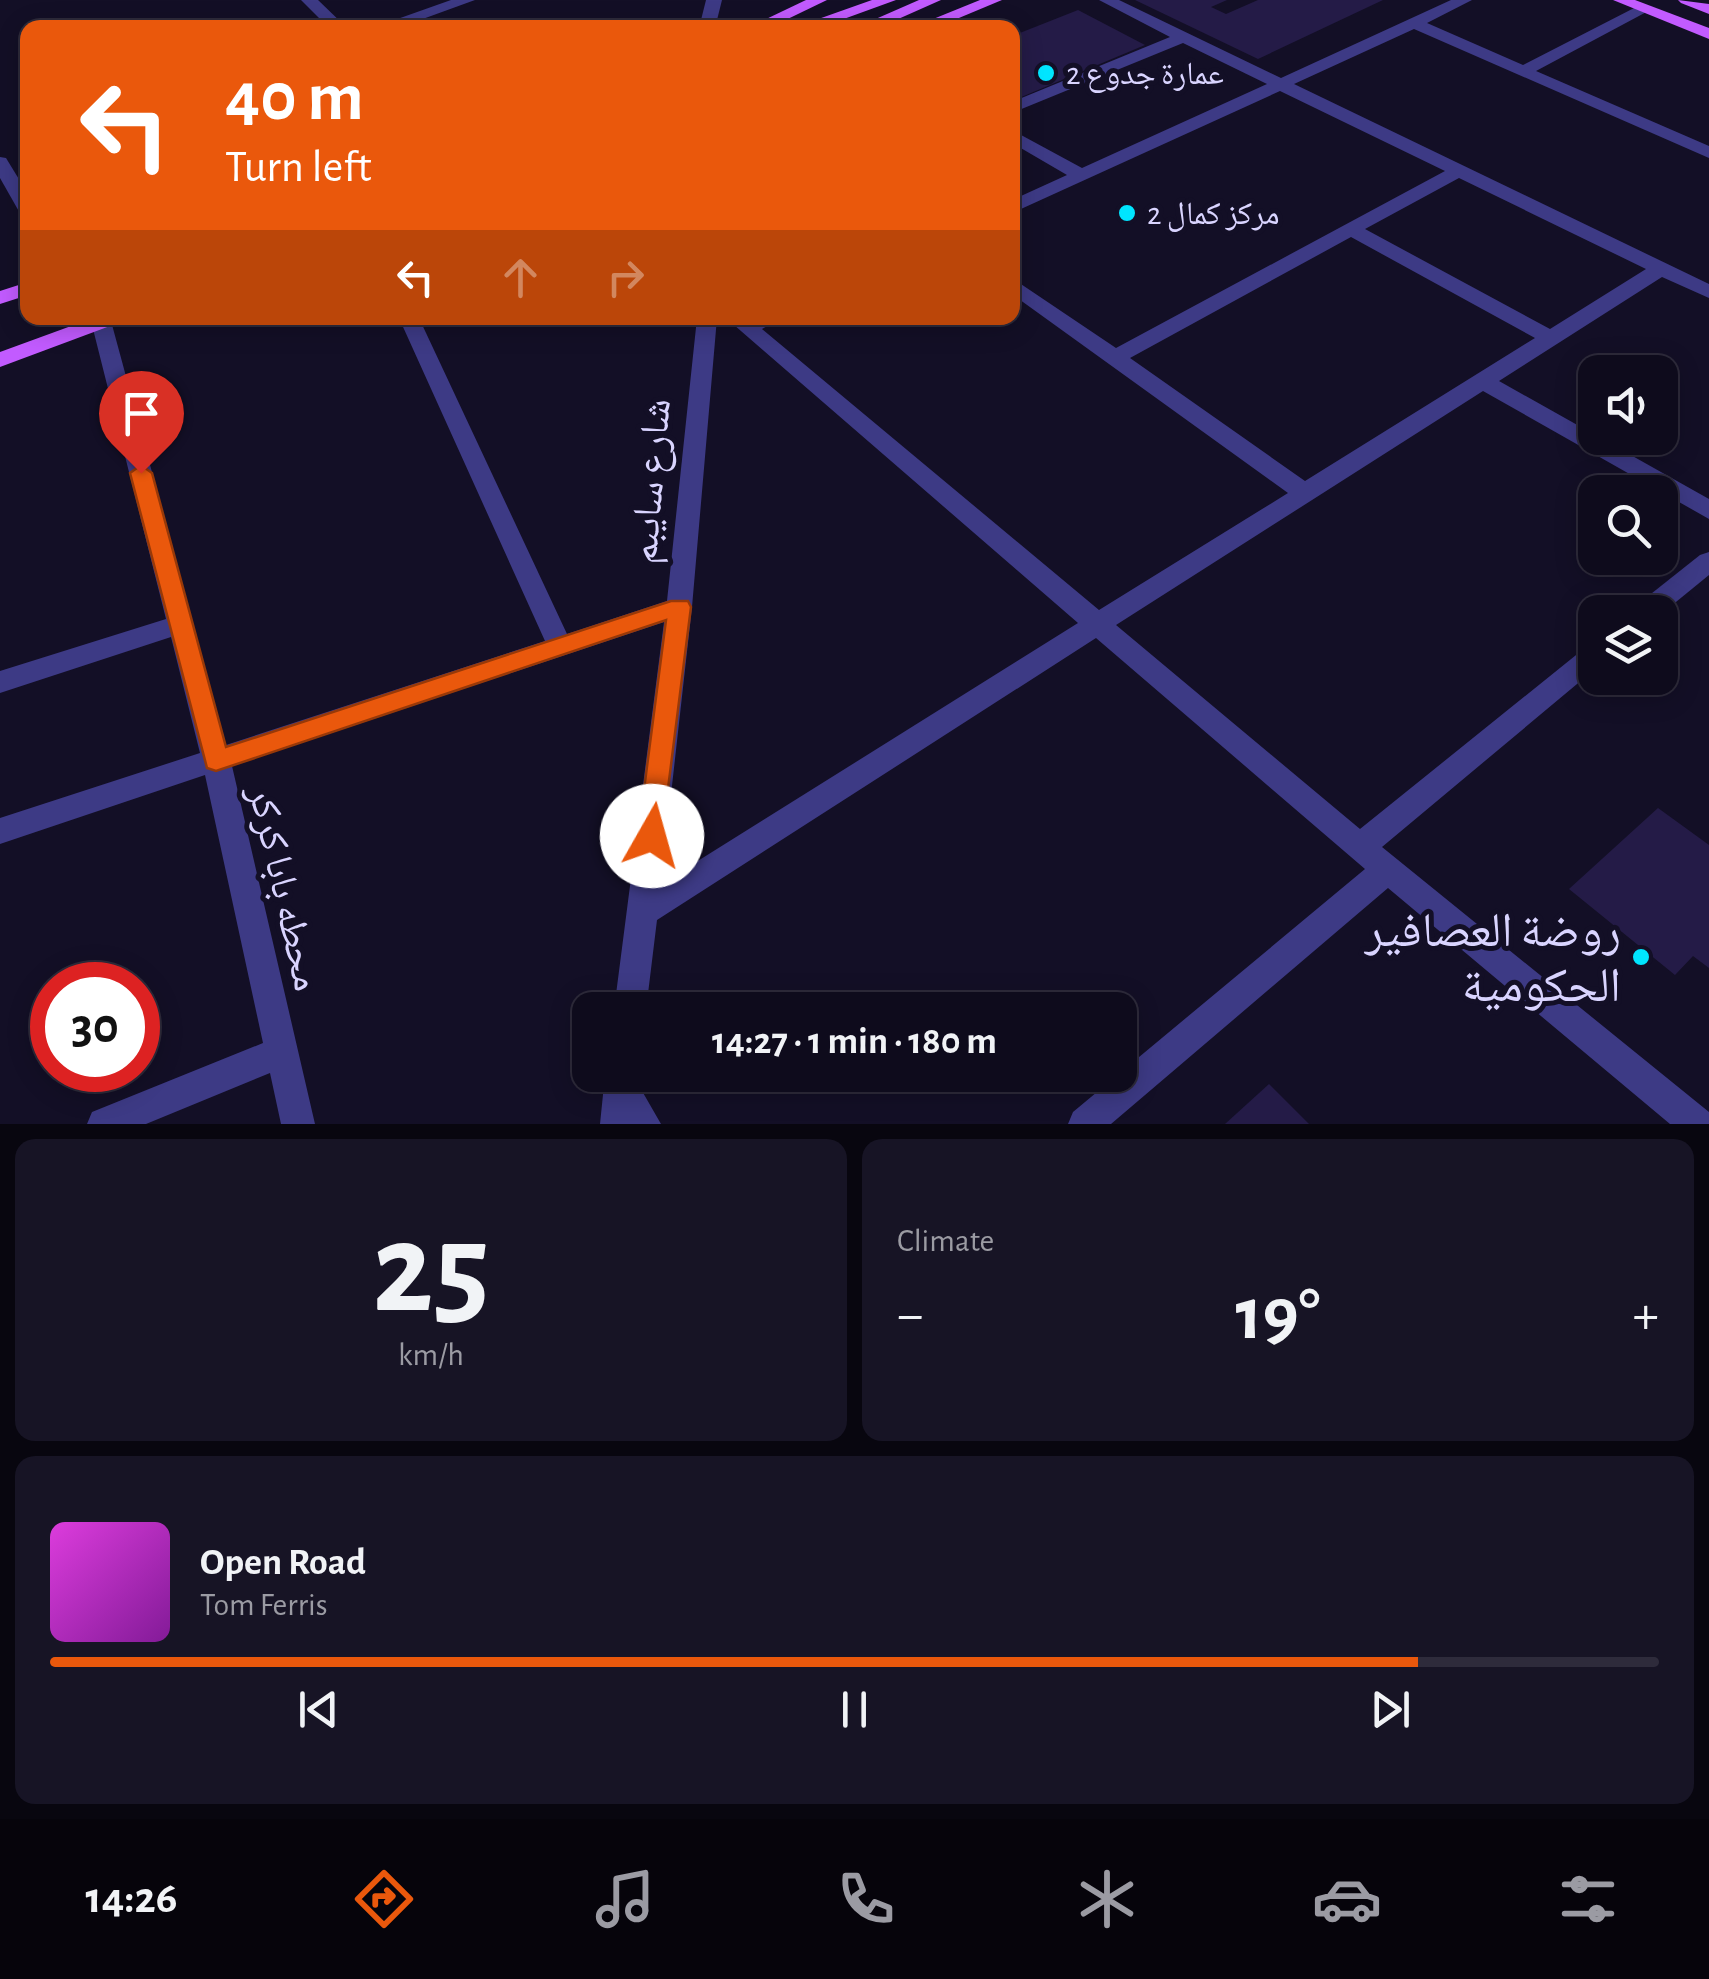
<!DOCTYPE html>
<html lang="en">
<head>
<meta charset="utf-8">
<style>
	:root { --surface:#0e0b1c; --page:#171425; --text:#f1f3f6; --muted:#9b9ba3; --line:#2e2b3b; --accent:#ea580c }
	body { margin:0; font-family:"Alegreya Sans","Noto Naskh Arabic",sans-serif; background:var(--page); color:var(--text); height:100vh; display:flex; flex-direction:column; font-size:38px; white-space:nowrap }
	* { box-sizing:border-box; margin:0 }
	p { font-size:32px; color:var(--muted) }
	.icon { flex:none; width:55px; height:55px; fill:none; stroke:currentColor; stroke-width:2; stroke-linecap:round; stroke-linejoin:round }
	.map { position:relative; height:1124px; overflow:hidden }
	.side { display:flex; flex-direction:column; gap:15px; padding:15px; background:#08060f; flex:1 }
	.side>* { flex:none }
	.guide { position:absolute; left:20px; top:20px; width:1000px; height:305px; border-radius:20px; box-shadow:0 5px 25px #0003,0 0 0 2px var(--line); background:#ea580c; color:#fff; overflow:hidden }
	.fabs { position:absolute; left:1578px; top:355px; display:grid; gap:20px }
	.fabs a { display:grid; place-items:center; width:100px; height:100px; border-radius:20px; background:var(--surface); box-shadow:0 5px 25px #0003,0 0 0 2px var(--line); font-size:50px }
	.speed { position:absolute; left:30px; top:962px; display:flex; gap:20px; font-size:50px; font-weight:700; text-align:center }
	.speed>* { display:grid; place-content:center; width:130px; height:130px; border-radius:50%; background:var(--surface); box-shadow:0 5px 25px #0003,0 0 0 2px var(--line); line-height:1 }
	.speed .limit { border:15px solid #d22; background:#fff; color:#111 }
	.pin { position:absolute; display:grid; place-items:center; width:85px; height:85px; color:#fff; margin:-102px -42px; border-radius:50% 50% 50% 0; rotate:-45deg; box-shadow:0 0 10px #0007 }
	.pin .icon { rotate:45deg }
	.me { position:absolute; width:110px; margin:-55px; rotate:7deg; stroke-linejoin:round; filter:drop-shadow(0 0 8px #0008) }
	.turn { display:flex; align-items:center; gap:35px; height:210px; padding:0 40px; font-size:45px }
	.turn .icon { width:130px; height:130px; stroke-width:2.5 }
	.turn b { display:block; font-size:70px; line-height:85px }
	.lanes { display:flex; align-items:center; height:95px; padding:0 40px; background:#0003; justify-content:center; gap:50px; direction:ltr }
	.lanes .off { opacity:.35 }
	.big { font-size:75px; font-weight:700; line-height:1.1 }
	.side .card { flex:1; display:flex; flex-direction:column; justify-content:center; gap:15px; min-width:0; padding:0 35px; border-radius:20px; background:var(--page) }
	.side .dial { align-items:center; gap:0 }
	.dial b { font-size:130px; line-height:1 }
	.song { display:flex; align-items:center; gap:30px }
	.cover { width:120px; height:120px; border-radius:15px; background:linear-gradient(135deg,hsl(300 70% 55%),hsl(290 70% 35%)) }
	.played { height:10px; border-radius:5px; background:linear-gradient(90deg,var(--accent) 85%,var(--line) 85%) }
	.keys { display:flex; justify-content:space-around; direction:ltr }
	.heat { display:flex; justify-content:space-between; align-items:center; font-size:55px; direction:ltr }
	.side .tiles { flex:1; display:grid; gap:15px; grid-template-columns:1fr 1fr }
	.card:last-child { grid-column:span 2 }
	.trip { position:absolute; left:572px; top:992px; width:565px; height:100px; border-radius:20px; background:var(--surface); box-shadow:0 5px 25px #0003,0 0 0 2px var(--line); font-weight:700; line-height:100px; text-align:center }
	.tabs { display:flex; height:160px; justify-content:space-around; align-items:center; background:#06040b; color:var(--muted) }
	.tabs .icon { width:70px; height:70px }
	.tabs .active { color:var(--accent) }
	.tabs b { font-size:45px; color:var(--text) }
	.map>svg:first-child { display:block }
</style>
</head>
<body>
<div class="map">
<svg width="1709" height="1124" viewBox="0 0 1709 1124">
	<rect width="100%" height="100%" fill="#130f26"/>
	<!-- building -->
	<g fill="#241b47">
		<polygon points="1135,0 1227,0 1211,7 1226,14 1258,0 1383,0 1258,59"/>
		<polygon points="1078,10 1145,45 1012,101 1012,36"/>
		<polygon points="1658,808 1709,845 1709,968 1693,956 1675,975 1569,889"/>
		<polygon points="1269,1084 1309,1124 1225,1124"/>
	</g>
	<g fill="none" stroke-linecap="round" stroke-linejoin="round">
		<!-- minor -->
		<g fill="#3d3a85" fill-rule="evenodd">
			<polygon points="301,0 318,0 347,28 329,28"/>
			<polygon points="451,0 475,0 398,28 372,28"/>
			<polygon points="706,0 722,0 715,28 699,28"/>
			<path d="M1099 0H1119L1281 78 1451 0H1472L1427 23 1523 65 1638 6 1652 9 1536 71 1709 146V158L1414 29 1294 84 1709 284V298L1662 277 1499 381 1709 499V519L1483 391 1116 625 1360 829 1586 647 1595 644V669L1382 847 1709 1112V1124H1670L1388 888 1111 1124H1068L1073 1112 1365 869 1096 638 657 920 646 1010H614L664 622 232 766 315 1124H281L270 1073 146 1124H87L92 1112 263 1043 205 775 0 844V818L200 753 171 637 0 693V671L166 619 91 321 93 318 111 321 226 745 545 641 399 318H419L567 634 667 601 697 318H717L692 607 661 884 1078 623 726 318H781L762 329 1099 610 1288 493 1012 294V278L1116 348 1445 171 1280 91 1012 213V200L1067 175 1012 143V130L1082 168 1267 84 1183 43 1012 113V102L1170 37ZM1459 178 1646 269 1550 329 1365 229ZM1351 237 1535 338 1305 481 1130 358Z"/>
			<polygon points="0,157 6,158 28,194 28,217 21,215 0,178"/>
			<polygon points="1709,552 1709,575 1660,615 1633,612 1637,605 1700,555"/>
			<polygon points="605,1075 639,1075 638,1084 661,1124 600,1124"/>
		</g>
		<!-- major -->
		<g fill="#c25bff" fill-rule="evenodd">
			<polygon points="806,0 827,0 769,28 747,28"/>
			<polygon points="872,0 896,0 819,28 793,28"/>
			<polygon points="919,0 941,0 878,28 855,28"/>
			<polygon points="980,0 1002,0 935,28 911,28"/>
			<polygon points="1613,0 1635,0 1709,28 1709,39"/>
			<polygon points="1678,0 1709,4 1709,14 1681,3"/>
			<polygon points="28,282 28,295 0,304 0,291"/>
			<polygon points="93,318 121,318 118,323 0,367 0,352"/>
		</g>
	</g>
	<!-- route -->
	<polygon fill="#ea580c" stroke="#983908" stroke-width="2.5" points="141,465 152,473 226,747 671,601 688,601 691,607 661,844 652,847 642,844 638,836 666,620 216,771 207,768 130,473"/>
	<!-- markers -->
	<g fill="#00e5ff" stroke="#130f26" stroke-width="4">
		<circle cx="1046" cy="73" r="10"/>
		<circle cx="1127" cy="213" r="10"/>
		<circle cx="1641" cy="957" r="10"/>
	</g>
	<g text-anchor="middle" stroke-width="10" stroke-linejoin="round" paint-order="stroke">
		<!-- far-poi labels -->
		<g font-size="32" fill="#d9d4ff" stroke="#130f26" text-anchor="start">
			<text x="1066" y="84">عمارة جدوع 2</text>
			<text x="1147" y="224">مركز كمال 2</text>
		</g>
		<!-- street labels -->
		<g font-size="40" fill="#d9d4ff" stroke="#130f26">
			<text transform="translate(649 481) rotate(-85)" y="14">شارع سايبم</text>
			<text transform="translate(286 888) rotate(77)" y="14">محطه بابا كركر</text>
		</g>
		<!-- near-poi labels -->
		<g font-size="48" fill="#d9d4ff" stroke="#130f26" text-anchor="end">
			<text x="1621" y="946">روضة العصافير<tspan x="1621" dy="55">الحكومية</tspan></text>
		</g>
	</g>
</svg>
<div class="fabs">
<a><svg class="icon" aria-label="sound" viewBox="0 0 24 24"><path d="M4 9h4l5-4v14l-5-4H4zM17 9q2 3 0 6"/></svg></a>
<a><svg class="icon" aria-label="search" viewBox="0 0 24 24"><circle cx="10" cy="10" r="6"/><path d="M15 15l6 6"/></svg></a>
<a><svg class="icon" aria-label="layers" viewBox="0 0 24 24"><path d="M12 4l9 5-9 5-9-5zM3 14l9 5 9-5"/></svg></a>
</div>
<div class="speed"><div class="limit">30</div></div>
<div class="pin" style="left:141px;top:473px;background:#d93025"><svg class="icon" aria-label="arrive" viewBox="0 0 24 24"><path d="M6 21V4h12l-3 4 3 4H6"/></svg></div>
<svg class="me" style="left:652px;top:836px" viewBox="-20 -20 40 40"><circle r="19" fill="#fff"/><path d="M0-13L10 11 0 6-10 11z" fill="#ea580c"/></svg>
<div class="trip">14:27 · 1 min · 180 m</div>
<div class="guide">
<div class="turn"><svg class="icon" aria-label="left" viewBox="0 0 24 24"><path d="M17 20v-9H6M10 6l-5 5 5 5"/></svg><div><b>40 m</b>Turn left</div></div>
<div class="lanes"><svg class="icon" aria-label="left" viewBox="0 0 24 24"><path d="M17 20v-9H6M10 6l-5 5 5 5"/></svg><svg class="icon off" aria-label="ahead" viewBox="0 0 24 24"><path d="M12 20V5M6 11l6-6 6 6"/></svg><svg class="icon off" aria-label="right" viewBox="0 0 24 24"><path d="M7 20v-9h11M14 6l5 5-5 5"/></svg></div>
</div>
</div>
<section class="side">
<div class="tiles">
<div class="card dial"><b>25</b><p>km/h</p></div>
<div class="card"><p>Climate</p>
<div class="heat"><a>−</a><b class="big">19°</b><a>+</a></div>
</div>
<div class="card">
<div class="song"><i class="cover"></i><div><b>Open Road</b><p>Tom Ferris</p></div></div>
<div class="played"></div>
<div class="keys"><svg class="icon" aria-label="previous" viewBox="0 0 24 24"><path d="M18 5L8 12l10 7zM5 5v14"/></svg><svg class="icon" aria-label="pause" viewBox="0 0 24 24"><path d="M8 5v14M16 5v14"/></svg><svg class="icon" aria-label="next" viewBox="0 0 24 24"><path d="M6 5l10 7-10 7zM19 5v14"/></svg></div>
</div>
</div>
</section>
<nav class="tabs">
<b>14:26</b>
<svg class="icon active" aria-label="directions" viewBox="0 0 24 24"><path d="M12 3l9 9-9 9-9-9zM9 14v-3h6M13 9l2 2-2 2"/></svg>
<svg class="icon" aria-label="music" viewBox="0 0 24 24"><path d="M9 18V5l10-2v13"/><circle cx="6" cy="18" r="3"/><circle cx="16" cy="16" r="3"/></svg>
<svg class="icon" aria-label="phone" viewBox="0 0 24 24"><path d="M5 4h4l2 5-3 2q2 4 5 5l2-3 5 2v4C11 20 4 13 5 4z"/></svg>
<svg class="icon" aria-label="climate" viewBox="0 0 24 24"><path d="M12 3v18M4 7l16 10M4 17L20 7"/></svg>
<svg class="icon" aria-label="car" viewBox="0 0 24 24"><path d="M5 17H2v-5l4-1 3-4h7l3 4 3 1v5h-3M9 17h6M6 11h13"/><circle cx="7" cy="17" r="2"/><circle cx="17" cy="17" r="2"/></svg>
<svg class="icon" aria-label="filters" viewBox="0 0 24 24"><path d="M4 7h16M4 17h16"/><circle cx="9" cy="7" r="2"/><circle cx="15" cy="17" r="2"/></svg>
</nav>
</body>
</html>
